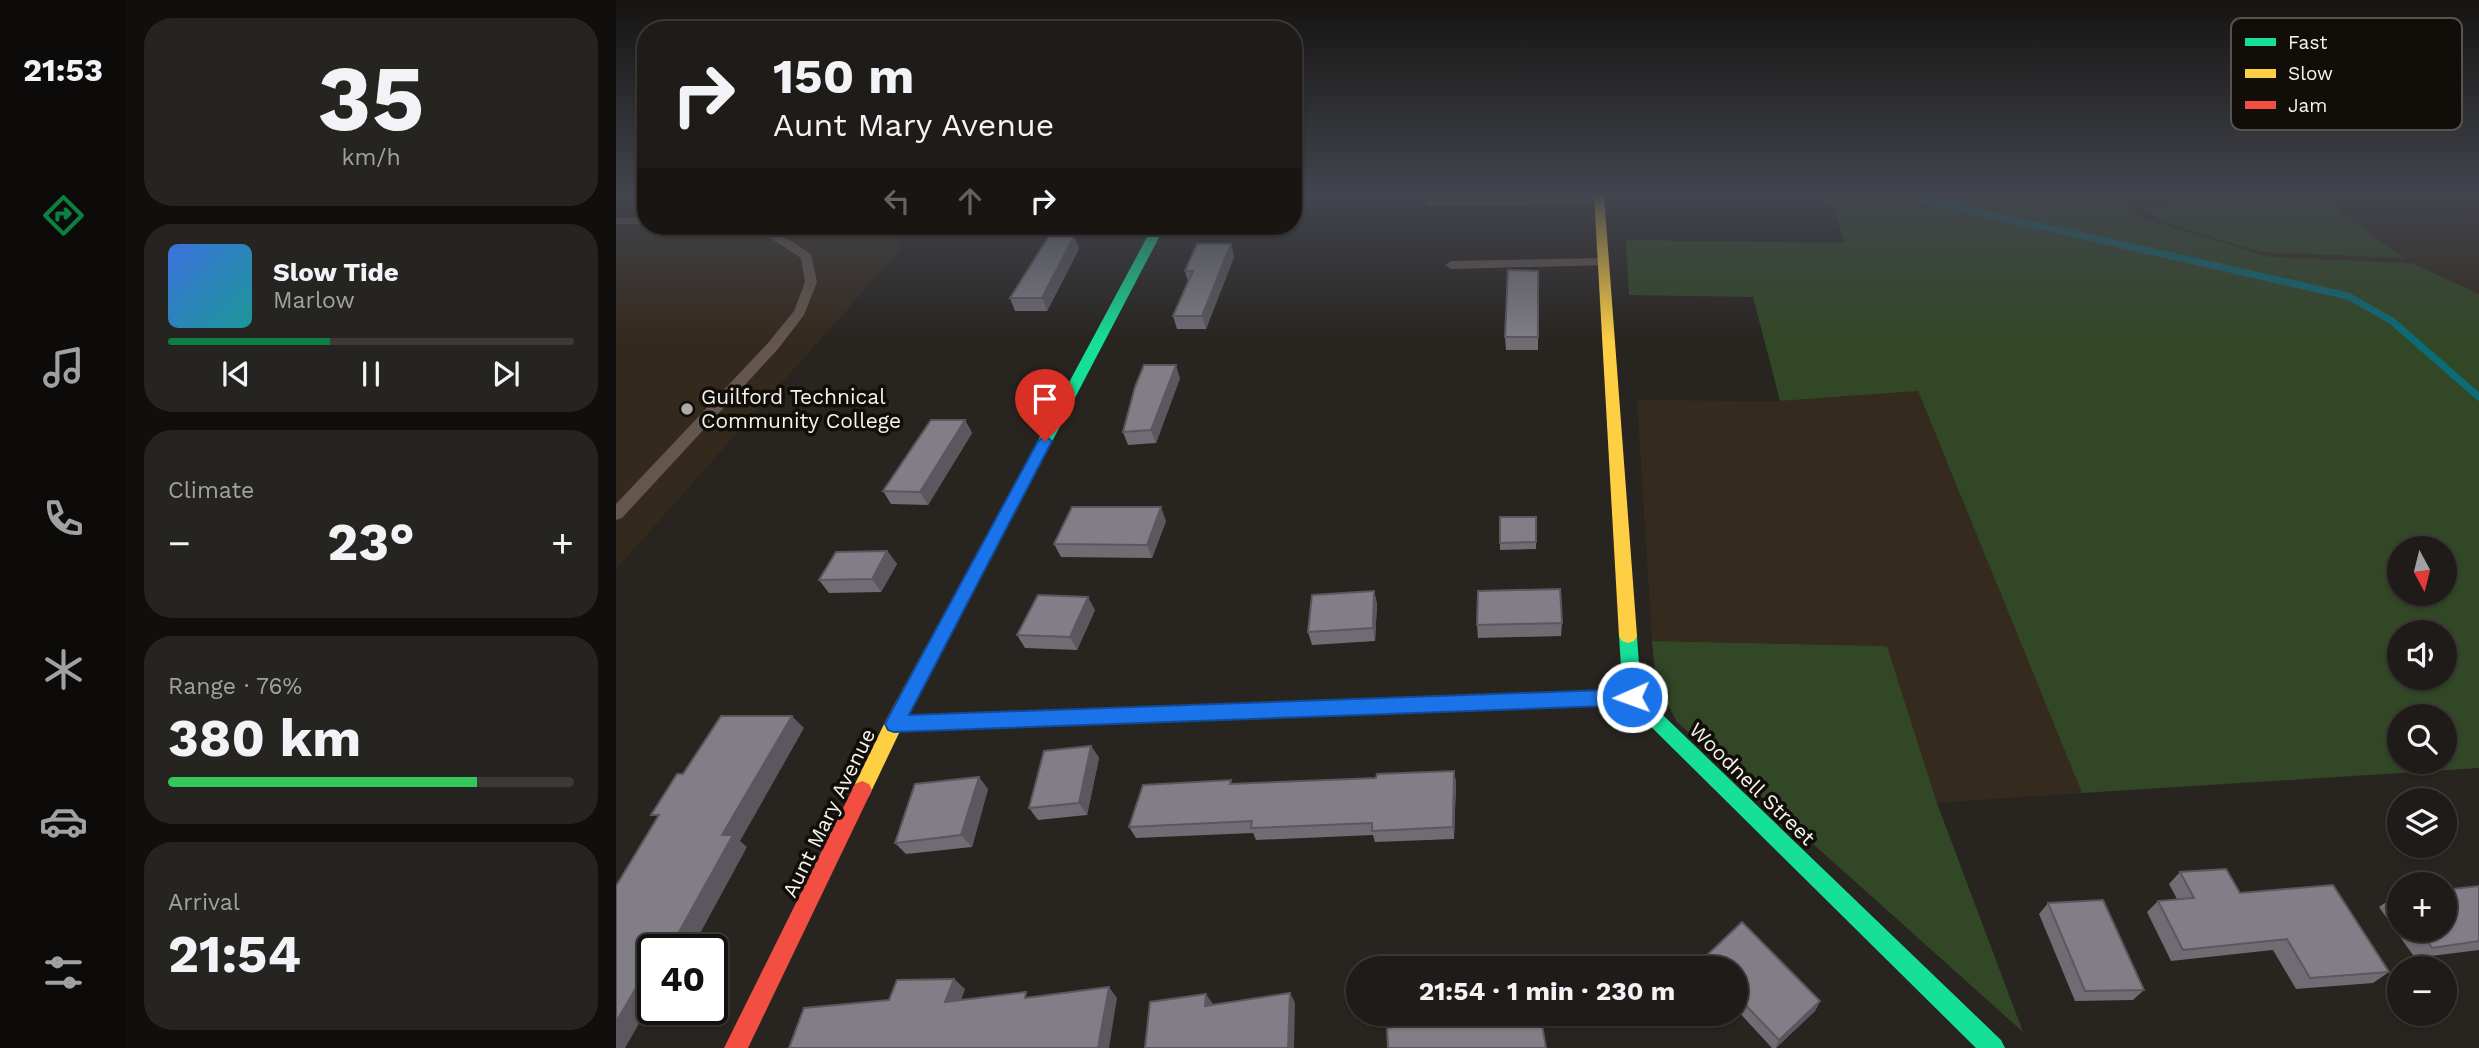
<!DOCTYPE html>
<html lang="en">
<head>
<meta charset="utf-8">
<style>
	:root { --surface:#1e1b18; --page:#262421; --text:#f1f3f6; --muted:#a1a1a2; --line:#3c3937; --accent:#0b8043 }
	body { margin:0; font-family:"Work Sans",sans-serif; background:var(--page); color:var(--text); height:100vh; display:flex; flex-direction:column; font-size:26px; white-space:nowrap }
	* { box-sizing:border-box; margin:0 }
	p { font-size:23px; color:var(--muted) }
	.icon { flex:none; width:38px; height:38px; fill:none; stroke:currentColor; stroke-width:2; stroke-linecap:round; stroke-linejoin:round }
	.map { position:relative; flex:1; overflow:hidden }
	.panel { display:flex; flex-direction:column; gap:18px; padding:18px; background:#100f0d; width:490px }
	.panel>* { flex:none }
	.top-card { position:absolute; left:21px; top:21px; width:665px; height:214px; border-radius:28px; box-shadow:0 2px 5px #0004,0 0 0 2px var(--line); background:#1e1b18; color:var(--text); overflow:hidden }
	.needle { width:46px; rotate:173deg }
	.tools { position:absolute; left:1771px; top:536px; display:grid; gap:14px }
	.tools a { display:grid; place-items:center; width:70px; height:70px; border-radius:50%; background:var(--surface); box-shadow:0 2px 5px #0004,0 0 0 2px var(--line); font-size:35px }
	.speed { position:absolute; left:21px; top:934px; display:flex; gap:14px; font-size:35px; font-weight:700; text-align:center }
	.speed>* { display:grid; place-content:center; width:91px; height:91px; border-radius:50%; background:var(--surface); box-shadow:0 2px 5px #0004,0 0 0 2px var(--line); line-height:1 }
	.speed .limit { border:4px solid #111; border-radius:10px; background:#fff; color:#111 }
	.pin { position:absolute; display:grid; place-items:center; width:60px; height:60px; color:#fff; margin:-72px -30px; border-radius:50% 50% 50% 0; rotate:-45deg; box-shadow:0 0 7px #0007 }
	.pin .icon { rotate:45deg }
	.me { position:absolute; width:77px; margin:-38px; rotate:268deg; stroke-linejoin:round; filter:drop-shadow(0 0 5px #0008) }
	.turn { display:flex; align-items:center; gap:24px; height:147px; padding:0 21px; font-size:32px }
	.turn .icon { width:91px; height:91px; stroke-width:2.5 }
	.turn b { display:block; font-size:49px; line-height:60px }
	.lanes { display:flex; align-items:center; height:66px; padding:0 21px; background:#0003; justify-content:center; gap:35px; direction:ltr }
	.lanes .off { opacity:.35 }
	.big { font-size:52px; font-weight:700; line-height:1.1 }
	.panel .card { flex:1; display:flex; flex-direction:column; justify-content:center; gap:10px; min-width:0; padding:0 24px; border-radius:28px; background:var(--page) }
	.panel .dial { align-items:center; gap:0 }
	.dial b { font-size:91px; line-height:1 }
	.song { display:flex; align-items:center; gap:21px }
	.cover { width:84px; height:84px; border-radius:10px; background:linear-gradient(135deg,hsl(220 70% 55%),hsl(180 70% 35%)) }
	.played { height:7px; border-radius:4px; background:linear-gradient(90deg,var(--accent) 40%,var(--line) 40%) }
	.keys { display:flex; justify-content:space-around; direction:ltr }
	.heat { display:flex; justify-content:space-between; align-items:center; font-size:38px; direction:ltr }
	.charge { height:10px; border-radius:5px; background:linear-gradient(90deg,#34c759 76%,var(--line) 0) }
	.trip { position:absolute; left:730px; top:956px; width:402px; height:70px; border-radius:35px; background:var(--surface); box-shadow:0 2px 5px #0004,0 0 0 2px var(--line); font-weight:700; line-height:70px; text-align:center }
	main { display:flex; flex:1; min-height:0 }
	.tabs { display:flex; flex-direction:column; width:126px; justify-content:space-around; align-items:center; background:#0c0b0a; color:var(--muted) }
	.tabs .icon { width:49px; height:49px }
	.tabs .selected { color:var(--accent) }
	.tabs b { font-size:32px; color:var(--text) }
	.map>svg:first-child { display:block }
</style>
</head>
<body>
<main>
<nav class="tabs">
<b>21:53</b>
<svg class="icon selected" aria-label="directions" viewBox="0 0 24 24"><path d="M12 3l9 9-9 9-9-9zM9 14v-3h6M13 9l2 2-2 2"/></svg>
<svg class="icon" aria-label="music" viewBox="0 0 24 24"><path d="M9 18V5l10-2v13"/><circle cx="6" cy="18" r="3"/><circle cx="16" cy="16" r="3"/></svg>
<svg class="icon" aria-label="phone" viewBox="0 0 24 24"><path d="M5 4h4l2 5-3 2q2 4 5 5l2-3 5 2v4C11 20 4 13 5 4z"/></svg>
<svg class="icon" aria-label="climate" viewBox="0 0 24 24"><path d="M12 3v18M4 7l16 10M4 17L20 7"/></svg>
<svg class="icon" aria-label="car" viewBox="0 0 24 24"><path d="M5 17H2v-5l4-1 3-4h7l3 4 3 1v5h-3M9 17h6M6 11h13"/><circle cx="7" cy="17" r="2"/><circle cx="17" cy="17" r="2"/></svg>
<svg class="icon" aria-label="filters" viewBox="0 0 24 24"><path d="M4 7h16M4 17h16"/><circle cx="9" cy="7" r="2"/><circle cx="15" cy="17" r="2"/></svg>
</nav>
<section class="panel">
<div class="card dial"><b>35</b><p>km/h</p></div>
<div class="card">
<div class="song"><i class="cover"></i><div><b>Slow Tide</b><p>Marlow</p></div></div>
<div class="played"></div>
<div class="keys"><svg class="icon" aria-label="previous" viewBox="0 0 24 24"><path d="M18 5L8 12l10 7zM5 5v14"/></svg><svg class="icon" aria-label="pause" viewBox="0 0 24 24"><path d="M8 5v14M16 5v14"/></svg><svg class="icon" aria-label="next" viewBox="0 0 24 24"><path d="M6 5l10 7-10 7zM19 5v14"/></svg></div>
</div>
<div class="card"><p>Climate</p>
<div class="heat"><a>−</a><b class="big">23°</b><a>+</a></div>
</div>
<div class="card"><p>Range · 76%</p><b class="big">380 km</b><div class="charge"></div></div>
<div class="card"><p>Arrival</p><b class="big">21:54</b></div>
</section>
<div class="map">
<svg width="1863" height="1048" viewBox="0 0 1863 1048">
	<rect width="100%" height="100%" fill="#282420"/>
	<!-- built -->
	<polygon fill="#342a1e" points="1302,391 1466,793 1321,803 1271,646 1036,641 1021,400 1164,401"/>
	<!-- education -->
	<g fill="#34291d">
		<polygon points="1502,195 1863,195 1863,294 1796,263 1654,257 1527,219 1502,199"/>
		<polygon points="0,204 30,204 30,226 273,226 285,249 0,569"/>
	</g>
	<!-- green -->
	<g fill="#324725" fill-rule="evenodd">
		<path d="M1195 195H1502V199L1527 219 1654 257 1796 263 1863 294V768L1466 793 1302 391 1164 401 1137 297 1013 295 1010 240 1229 243 1217 207ZM1783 548H1829V593H1783ZM1783 632H1829V677H1783ZM1783 716H1829V761H1783Z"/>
		<polygon points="1717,195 1721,207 1726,213 1788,258 1645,252 1544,221 1530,207"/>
		<polygon points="1036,641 1271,646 1321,803 1407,1032 1061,722 1040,683"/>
	</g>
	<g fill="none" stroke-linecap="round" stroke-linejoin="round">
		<!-- stream -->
		<polyline stroke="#0a6c76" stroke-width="7" points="1287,195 1732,296 1776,321 1863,397"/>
		<!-- lane -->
		<g fill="#64554f" fill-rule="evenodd">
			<polygon points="983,199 988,202 987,204 814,206 809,203 814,200"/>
			<rect x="0" y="218" width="30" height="6"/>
			<path d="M126 226C154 226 172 239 195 254L201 282 188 315 162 349 6 518 0 520V504L152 343 178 311 189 282 185 258 148 234Z"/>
			<polygon points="987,258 991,259 991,265 835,269 829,265 835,261"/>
		</g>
		<!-- fast -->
		<g fill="#16e098" fill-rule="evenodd">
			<polygon points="537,226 549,226 386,537 384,541 372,541 370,537"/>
			<polygon points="1012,629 1018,631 1021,636 1025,694 1385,1040 1389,1048 1360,1048 1010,702 1007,697 1003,636 1006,631"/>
			<polygon points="912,693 918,696 921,701 918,706 912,709 278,732 271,730 269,724 271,718 278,716"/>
		</g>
		<!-- slow -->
		<g fill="#ffcf43" fill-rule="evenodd">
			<polygon points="978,195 988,195 1021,636 1018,641 1012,643 1006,641 1003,636"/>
			<polygon points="378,531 386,537 285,729 253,796 246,799 239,796 236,790 271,718 372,533"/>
			<polygon points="1016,689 1022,692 1025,697 1022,702 1016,705 912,709 906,706 903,701 906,696 912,693"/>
		</g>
		<!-- jam -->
		<polygon fill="#f24e42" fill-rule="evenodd" points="246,781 253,784 256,790 132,1048 108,1048 239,784"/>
	</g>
	<!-- wall -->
	<g fill="#6f6c74">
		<polygon points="458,236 463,249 431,311 399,311 394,298"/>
		<polygon points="615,244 618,257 590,329 561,329 557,316 572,281 569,271"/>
		<polygon points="922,271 922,350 890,350 889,337"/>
		<polygon points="564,378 540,443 512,445 507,432"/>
		<polygon points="349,420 356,433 312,505 275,504 267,491"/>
		<polygon points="884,517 920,517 920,549 884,550"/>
		<polygon points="550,521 536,558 445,557 438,544"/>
		<polygon points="271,551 281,564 265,592 213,593 203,580"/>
		<polygon points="758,591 761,604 759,641 696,645 692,632"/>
		<polygon points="479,610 461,650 409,648 401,635"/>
		<polygon points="946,623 945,636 862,638 861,625"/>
		<polygon points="475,746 483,758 471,815 422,820 413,808"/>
		<polygon points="838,771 840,783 838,839 759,842 757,835 640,840 637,833 520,838 513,827 617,784 760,778"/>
		<polygon points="372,789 356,847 290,854 279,843"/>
		<polygon points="1564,872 1624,893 1773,972 1757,983 1680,989 1657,950 1555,961 1531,912 1542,901 1561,899 1553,884"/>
		<polygon points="1863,886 1863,950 1799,958 1763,907 1779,896 1783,896 1783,929 1829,929"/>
		<polygon points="1432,903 1528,990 1517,1000 1459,1001 1423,914"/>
		<polygon points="1126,922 1204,1001 1199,1011 1160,1048 1156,1048 1120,1009 1120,968 1084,968 1087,959"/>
	</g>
	<!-- shaded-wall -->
	<g fill="#5a585e">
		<polygon points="458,236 463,249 431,311 426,298"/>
		<polygon points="615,244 618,257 590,329 586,316"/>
		<polygon points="560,365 564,378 540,443 535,430"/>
		<polygon points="349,420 356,433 312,505 304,492"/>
		<polygon points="545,507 550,521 536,558 531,545"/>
		<polygon points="271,551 281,564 265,592 256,579"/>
		<polygon points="758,591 761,604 759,641 757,628"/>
		<polygon points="472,597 479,610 461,650 454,637"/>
		<polygon points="176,716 188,728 124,841 131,847 75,950 53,950 106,835"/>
		<polygon points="475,746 483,758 471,815 463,803"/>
		<polygon points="838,771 840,783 838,839 837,827"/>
		<polygon points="363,777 372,789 356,847 345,835"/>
		<polygon points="37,959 37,999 9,1048 0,1048 0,1022"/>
		<polygon points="338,979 349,989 341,1012 329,1002"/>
		<polygon points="493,987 501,998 493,1048 482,1048"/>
		<polygon points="674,993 679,1003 678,1048 672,1048"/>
		<polygon points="590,994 597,1004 596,1016 589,1006"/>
		<polygon points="1204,1001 1199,1011 1159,1048 1163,1040"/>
	</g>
	<!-- building -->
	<g fill="#817e87" stroke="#5a585e" stroke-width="2">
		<polygon points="433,236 458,236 426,298 394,298"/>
		<polygon points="581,244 615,244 586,316 557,316 577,271 569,271"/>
		<polygon points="892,270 922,271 922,337 889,337"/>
		<polygon points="528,365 560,365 535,430 507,432 519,387"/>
		<polygon points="315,420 349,420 304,492 267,491"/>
		<polygon points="456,507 545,507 531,545 438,544"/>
		<polygon points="884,517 920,517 920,542 884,543"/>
		<polygon points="271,551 256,579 203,580 220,552"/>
		<polygon points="944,589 946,623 861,625 862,591"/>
		<polygon points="758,591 757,628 692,632 696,595"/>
		<polygon points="422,595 472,597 454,637 401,635"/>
		<polygon points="105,716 176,716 106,835 117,835 53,950 37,950 37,959 0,1022 0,886 43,815 35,815 61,774 67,774"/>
		<polygon points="475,746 463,803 413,808 428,751"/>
		<polygon points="838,771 837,827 756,831 756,823 635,828 636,821 513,827 527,785 615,780 614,784 760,778 761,774"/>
		<polygon points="363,777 345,835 279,843 299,784"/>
		<polygon points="1610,869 1624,893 1717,885 1773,972 1694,978 1671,939 1567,950 1542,901 1578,898 1564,872"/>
		<polygon points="1863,886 1863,941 1816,948 1803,929 1829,929 1829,890"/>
		<polygon points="1487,900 1528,990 1469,991 1432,903"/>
		<polygon points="1126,922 1204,1001 1163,1040 1120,995 1120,968 1095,968 1087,959"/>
		<polygon points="338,979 329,1002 410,992 409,998 493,987 482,1048 173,1048 188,1008 273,1000 281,980"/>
		<polygon points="674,993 672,1048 529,1048 534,1002 590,994 589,1006"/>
		<polygon points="855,1013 924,1013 930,1048 772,1048 771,1028"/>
	</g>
	<!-- sky -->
	<linearGradient id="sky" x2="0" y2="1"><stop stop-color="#161412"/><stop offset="0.57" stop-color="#42454e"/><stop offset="1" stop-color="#42454e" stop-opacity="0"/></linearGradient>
	<rect width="1863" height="342" fill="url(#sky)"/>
	<!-- route -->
	<polygon fill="#1a73e8" stroke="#114b97" stroke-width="2" points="429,436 436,441 293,715 1016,689 1023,691 1025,697 1023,702 1016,705 278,732 272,730 269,724 272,718 422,441"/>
	<!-- markers -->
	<circle fill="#afaaa5" stroke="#110e0a" stroke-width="2.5" cx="71" cy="409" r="7"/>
	<g text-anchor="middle" stroke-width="7" stroke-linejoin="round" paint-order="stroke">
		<!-- poi labels -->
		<g font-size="21" fill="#f7f2ed" stroke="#110e0a" text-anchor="start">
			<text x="85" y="404">Guilford Technical<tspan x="85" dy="24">Community College</tspan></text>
		</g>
		<!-- street labels -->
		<g font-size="21" fill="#f7f2ed" stroke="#110e0a">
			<text transform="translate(1136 784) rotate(44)" y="7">Woodnell Street</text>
			<text transform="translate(213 813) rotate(-64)" y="7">Aunt Mary Avenue</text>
		</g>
	</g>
	<!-- legend -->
	<rect x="1615" y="18" width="231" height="112" rx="10" fill="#110e0a" stroke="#56524e" stroke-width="2"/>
	<rect x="1629" y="38" width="31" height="8" fill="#16e098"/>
	<rect x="1629" y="69" width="31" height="9" fill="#ffcf43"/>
	<rect x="1629" y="101" width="31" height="8" fill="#f24e42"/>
	<g font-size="19" fill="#f7f2ed">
		<text x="1672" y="49">Fast</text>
		<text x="1672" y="80">Slow</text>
		<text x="1672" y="112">Jam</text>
	</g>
</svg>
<div class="tools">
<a><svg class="needle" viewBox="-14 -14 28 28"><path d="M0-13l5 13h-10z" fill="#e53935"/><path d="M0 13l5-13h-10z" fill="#a1a1a2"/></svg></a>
<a><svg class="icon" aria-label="sound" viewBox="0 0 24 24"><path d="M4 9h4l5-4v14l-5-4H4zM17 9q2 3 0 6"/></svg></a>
<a><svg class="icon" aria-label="search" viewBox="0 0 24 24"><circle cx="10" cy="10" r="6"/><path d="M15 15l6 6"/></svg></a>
<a><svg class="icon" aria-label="layers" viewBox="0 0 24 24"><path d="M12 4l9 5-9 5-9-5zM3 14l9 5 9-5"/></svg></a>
<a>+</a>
<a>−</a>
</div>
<div class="speed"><div class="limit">40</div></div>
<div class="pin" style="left:429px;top:441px;background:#d93025"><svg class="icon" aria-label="arrive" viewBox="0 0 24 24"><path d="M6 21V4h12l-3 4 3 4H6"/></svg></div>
<svg class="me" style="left:1016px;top:697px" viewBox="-20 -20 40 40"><circle r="17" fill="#1a73e8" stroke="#fff" stroke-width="3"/><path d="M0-11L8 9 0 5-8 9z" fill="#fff"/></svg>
<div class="trip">21:54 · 1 min · 230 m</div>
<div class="top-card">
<div class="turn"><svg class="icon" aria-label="right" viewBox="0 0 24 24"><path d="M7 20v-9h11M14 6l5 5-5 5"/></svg><div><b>150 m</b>Aunt Mary Avenue</div></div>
<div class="lanes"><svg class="icon off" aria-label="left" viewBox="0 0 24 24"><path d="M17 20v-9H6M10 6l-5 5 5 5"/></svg><svg class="icon off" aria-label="ahead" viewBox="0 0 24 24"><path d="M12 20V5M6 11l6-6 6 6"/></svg><svg class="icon" aria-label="right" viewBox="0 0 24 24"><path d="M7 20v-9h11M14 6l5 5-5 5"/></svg></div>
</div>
</div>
</main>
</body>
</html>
